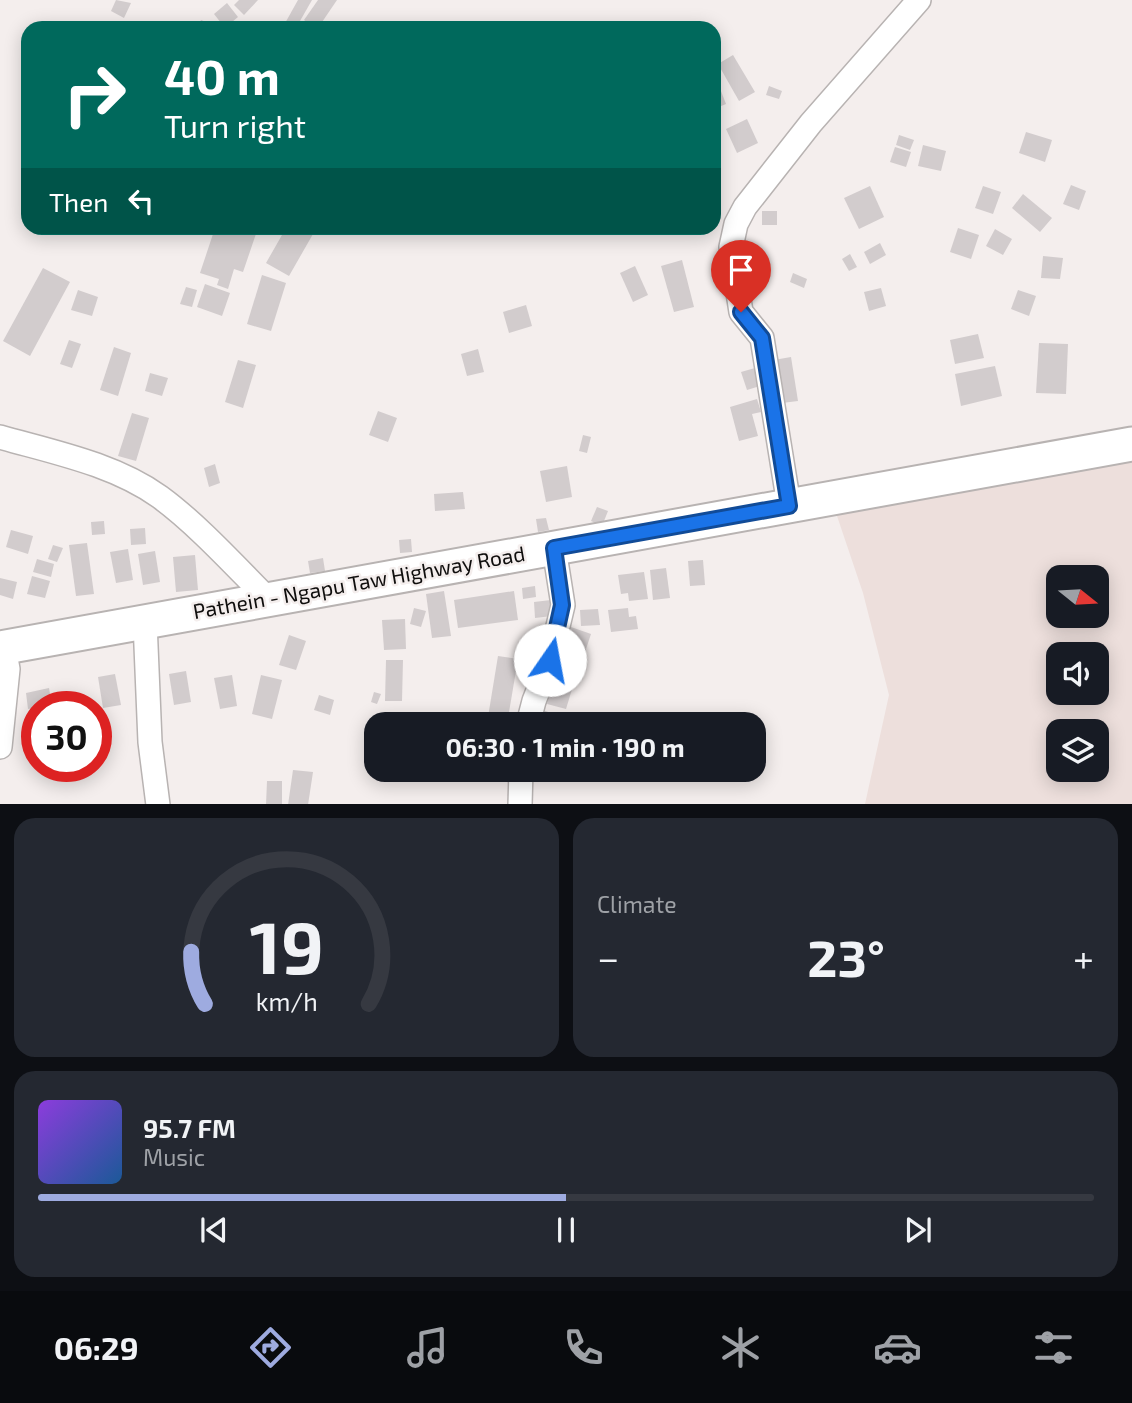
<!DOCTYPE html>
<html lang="en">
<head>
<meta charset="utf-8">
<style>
	:root { --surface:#171b24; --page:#242831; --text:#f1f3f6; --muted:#9ea1a6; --line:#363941; --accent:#9eabe0 }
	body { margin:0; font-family:"Exo 2",sans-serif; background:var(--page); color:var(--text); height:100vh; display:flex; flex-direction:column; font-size:26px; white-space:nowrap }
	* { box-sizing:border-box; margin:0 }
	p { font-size:23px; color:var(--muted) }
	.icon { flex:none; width:38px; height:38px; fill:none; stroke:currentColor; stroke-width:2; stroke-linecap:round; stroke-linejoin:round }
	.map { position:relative; height:804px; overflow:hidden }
	.panel { display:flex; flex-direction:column; gap:14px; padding:14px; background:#0d0f14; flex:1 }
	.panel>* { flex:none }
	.hud { position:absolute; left:21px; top:21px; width:700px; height:214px; border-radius:21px; box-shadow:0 4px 18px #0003; background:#00695c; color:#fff; overflow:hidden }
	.needle { width:46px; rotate:108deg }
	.controls { position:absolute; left:1046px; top:565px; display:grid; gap:14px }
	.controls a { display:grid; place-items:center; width:63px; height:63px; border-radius:14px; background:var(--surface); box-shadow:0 4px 18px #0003; font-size:35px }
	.speed { position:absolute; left:21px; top:691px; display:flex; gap:14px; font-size:35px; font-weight:700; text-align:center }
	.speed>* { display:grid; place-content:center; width:91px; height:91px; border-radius:50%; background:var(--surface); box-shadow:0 4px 18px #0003; line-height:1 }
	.speed .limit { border:10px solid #d22; background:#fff; color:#111 }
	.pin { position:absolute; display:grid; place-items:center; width:60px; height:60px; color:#fff; margin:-72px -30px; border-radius:50% 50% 50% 0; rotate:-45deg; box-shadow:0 0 7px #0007 }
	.pin .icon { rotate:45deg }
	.me { position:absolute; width:77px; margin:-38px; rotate:12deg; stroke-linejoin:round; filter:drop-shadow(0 0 5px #0008) }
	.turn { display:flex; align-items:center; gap:24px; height:147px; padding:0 28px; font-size:32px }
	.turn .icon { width:91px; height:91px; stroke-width:2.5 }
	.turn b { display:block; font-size:49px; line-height:60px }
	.then { display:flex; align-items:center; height:66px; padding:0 28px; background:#0003; gap:14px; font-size:26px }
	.big { font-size:52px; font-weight:700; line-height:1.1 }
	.panel .widget { flex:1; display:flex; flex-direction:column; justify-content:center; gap:10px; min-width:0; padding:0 24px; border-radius:21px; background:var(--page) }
	.panel .dial { align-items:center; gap:0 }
	.dial svg { height:182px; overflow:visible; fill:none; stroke:var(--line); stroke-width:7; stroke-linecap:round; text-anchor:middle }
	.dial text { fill:var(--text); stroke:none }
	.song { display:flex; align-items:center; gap:21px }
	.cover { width:84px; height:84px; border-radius:10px; background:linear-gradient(135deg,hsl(270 70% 55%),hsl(210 70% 35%)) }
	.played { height:7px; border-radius:4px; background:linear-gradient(90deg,var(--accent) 50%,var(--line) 50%) }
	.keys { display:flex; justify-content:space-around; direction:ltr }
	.heat { display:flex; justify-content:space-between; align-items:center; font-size:38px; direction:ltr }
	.panel .tiles { flex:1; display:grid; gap:14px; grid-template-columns:1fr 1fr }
	.widget:last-child { grid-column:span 2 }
	.trip { position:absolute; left:364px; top:712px; width:402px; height:70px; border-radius:21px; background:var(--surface); box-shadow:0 4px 18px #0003; font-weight:700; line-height:70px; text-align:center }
	.tab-bar { display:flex; height:112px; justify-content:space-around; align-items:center; background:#090b0e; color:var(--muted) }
	.tab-bar .icon { width:49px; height:49px }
	.tab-bar .selected { color:var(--accent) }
	.tab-bar b { font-size:32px; color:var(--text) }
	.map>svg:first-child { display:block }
</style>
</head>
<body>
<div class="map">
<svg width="1132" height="805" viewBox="0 0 1132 805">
	<rect width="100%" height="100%" fill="#f4eeed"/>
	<!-- built -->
	<path fill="#eddfdc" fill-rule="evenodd" d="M1132 450V804H865L889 695 863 593 836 513ZM1059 578H1097V616H1059ZM1059 654H1097V693H1059ZM1059 732H1097V770H1059Z"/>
	<!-- building -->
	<g fill="#d2cccd">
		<polygon points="116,0 131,3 124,18 111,11"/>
		<polygon points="239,0 258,0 244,15 234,5"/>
		<polygon points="298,0 312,0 296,28 290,28 284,25"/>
		<polygon points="318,0 337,0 318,28 315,28 304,20"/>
		<polygon points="227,3 238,17 225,28 214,14"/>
		<polygon points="201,20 221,28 197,28"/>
		<polygon points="733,55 755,92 739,101 718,64"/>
		<polygon points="714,73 726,104 714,109"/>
		<polygon points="769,86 782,91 779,99 766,95"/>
		<polygon points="747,119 758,143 737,153 726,129"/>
		<polygon points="1026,132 1052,140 1045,162 1019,153"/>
		<polygon points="899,135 914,140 910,150 896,145"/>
		<polygon points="923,145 946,151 941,171 918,166"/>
		<polygon points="895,147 911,152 906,167 890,162"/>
		<polygon points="1071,185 1086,191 1079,210 1063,204"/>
		<polygon points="870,186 884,217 859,229 844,198"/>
		<polygon points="983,186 1001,192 993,214 975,208"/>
		<polygon points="1023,194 1052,218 1040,232 1012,208"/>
		<rect x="762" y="211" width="15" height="14"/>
		<polygon points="215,228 258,228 243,272 234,269 228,289 217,285 219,279 200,273"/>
		<polygon points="286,228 308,228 307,231 313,234 289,276 266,263"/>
		<polygon points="958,228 979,235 971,259 950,252"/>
		<polygon points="995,229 1012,239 1003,255 986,246"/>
		<polygon points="880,243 886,255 870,264 864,252"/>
		<polygon points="850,254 857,267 849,271 842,259"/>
		<polygon points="1043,256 1063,258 1060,279 1041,278"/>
		<polygon points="682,260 694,307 674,312 661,266"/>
		<polygon points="635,266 648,295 633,302 620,273"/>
		<polygon points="43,268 70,282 30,356 3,341"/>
		<polygon points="793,273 807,279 804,288 790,282"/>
		<polygon points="262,275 286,283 271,331 247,324"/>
		<polygon points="205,284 230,293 222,316 197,307"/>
		<polygon points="186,287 197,290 192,307 180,304"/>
		<polygon points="881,288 886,306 869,311 864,292"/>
		<polygon points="78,290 98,297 92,316 71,310"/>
		<polygon points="1018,290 1036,296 1029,316 1011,309"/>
		<polygon points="526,305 532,326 509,333 503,312"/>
		<polygon points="978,334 984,358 955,364 950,340"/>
		<polygon points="69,340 81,344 72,368 60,364"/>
		<polygon points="1039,343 1068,344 1066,394 1036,393"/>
		<polygon points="114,347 131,353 118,396 100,390"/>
		<polygon points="478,349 484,372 467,376 461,354"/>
		<polygon points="791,357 798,401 774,404 768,361"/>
		<polygon points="238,360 256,365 243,408 225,402"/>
		<polygon points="995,366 1002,396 961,406 955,374"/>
		<polygon points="755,368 760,386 747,390 741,372"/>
		<polygon points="150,373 168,378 162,396 145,391"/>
		<polygon points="757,399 761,412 752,414 758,436 739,441 730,407"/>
		<polygon points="378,411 397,418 388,442 369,435"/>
		<polygon points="132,413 149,418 136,461 118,456"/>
		<polygon points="583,435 591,437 587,453 579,451"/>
		<polygon points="215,464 220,483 209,487 204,468"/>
		<polygon points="567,466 572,497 546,502 540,471"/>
		<polygon points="463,492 465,509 435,511 434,494"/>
		<polygon points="597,507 608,511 602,526 591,521"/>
		<polygon points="546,518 549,530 538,532 536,519"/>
		<polygon points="104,521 105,534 92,535 91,522"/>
		<polygon points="145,528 146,544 131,545 130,529"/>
		<polygon points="11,530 33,536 28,554 6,547"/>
		<polygon points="411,539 412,552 400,553 399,540"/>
		<polygon points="87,543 94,594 76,596 69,545"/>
		<polygon points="53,545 63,548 57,562 48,559"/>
		<polygon points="128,549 133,580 116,583 110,552"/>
		<polygon points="155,551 160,582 143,585 138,554"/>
		<polygon points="195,555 198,590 176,592 173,557"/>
		<polygon points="323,558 325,571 310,573 308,561"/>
		<polygon points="37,559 54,564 51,577 33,572"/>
		<polygon points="703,560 705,585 690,586 688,561"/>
		<polygon points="666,568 670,598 653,600 650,570"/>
		<polygon points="644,572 648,599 629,601 628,593 621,594 618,575"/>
		<polygon points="32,576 50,581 45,598 27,594"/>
		<polygon points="0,578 17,582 13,599 0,595"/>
		<polygon points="535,586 536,597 523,599 522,588"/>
		<polygon points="444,591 451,636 432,638 426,594"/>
		<polygon points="514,591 518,620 458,628 454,600"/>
		<polygon points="551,600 552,616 535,618 534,602"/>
		<polygon points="414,608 426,611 421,627 410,624"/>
		<polygon points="628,608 629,617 636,616 638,629 611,632 608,610"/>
		<polygon points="598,609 600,625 581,626 580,610"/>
		<polygon points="405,619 406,649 384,650 382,620"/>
		<polygon points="571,627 591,634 575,682 555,675"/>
		<polygon points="289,635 306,641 296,670 279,665"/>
		<polygon points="523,655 537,659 533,673 519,670"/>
		<polygon points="498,656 518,659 507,724 487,723"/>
		<polygon points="386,660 403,660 402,701 385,701"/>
		<polygon points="186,671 191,702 174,705 169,674"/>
		<polygon points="115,674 121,705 103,708 98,677"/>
		<polygon points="232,675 237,706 220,709 214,678"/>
		<polygon points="261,675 282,680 272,719 252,714"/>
		<polygon points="554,681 573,686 566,709 547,704"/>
		<polygon points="49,688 52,705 28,709 26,693"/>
		<polygon points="374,692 381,694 377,704 371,702"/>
		<polygon points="319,695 334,700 330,715 314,710"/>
		<polygon points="74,698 76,707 58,707 57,701"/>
		<polygon points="537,708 554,714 551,724 532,724"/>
		<polygon points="559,712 574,717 571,724 555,724"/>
		<polygon points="37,713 37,734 30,734 29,714"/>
		<polygon points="293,770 313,772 308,805 288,805"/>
		<polygon points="579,770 586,772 584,779 556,771"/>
		<polygon points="267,781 282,781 282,805 266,805"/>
	</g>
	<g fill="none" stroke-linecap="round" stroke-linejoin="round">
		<defs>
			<g id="minor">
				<path d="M0 437C53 452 114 464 160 497 197 524 236 567 269 600"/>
				<polyline points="789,505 762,338 741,312 731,247 736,224 745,207 811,123 919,0"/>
				<polyline points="145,622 150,742 158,805"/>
				<polyline points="528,724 534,701 550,660 563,605 554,548"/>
				<polyline points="0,747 8,669 4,647"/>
				<polyline points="520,805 521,770"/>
			</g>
			<polyline id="secondary" points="0,648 1132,444"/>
		</defs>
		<!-- minor casing -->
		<use href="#minor" stroke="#b8b3b2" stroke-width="26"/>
		<!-- secondary casing -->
		<use href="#secondary" stroke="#b8b3b2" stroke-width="37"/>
		<!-- minor -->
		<use href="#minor" stroke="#fff" stroke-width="23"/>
		<!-- secondary -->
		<use href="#secondary" stroke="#fff" stroke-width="33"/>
	</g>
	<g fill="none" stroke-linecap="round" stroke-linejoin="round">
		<defs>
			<polyline id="route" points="550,660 562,605 554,548 789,506 762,338 741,312"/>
		</defs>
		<!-- route casing -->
		<use href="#route" stroke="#114b97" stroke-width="18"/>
		<!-- route -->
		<use href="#route" stroke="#1a73e8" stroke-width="12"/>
	</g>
	<g text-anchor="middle" stroke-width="5" stroke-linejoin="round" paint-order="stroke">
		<!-- street labels -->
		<g font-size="21" fill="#0f0e0d" stroke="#f4eeed">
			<text transform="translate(359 583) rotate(-10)" y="7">Pathein - Ngapu Taw Highway Road</text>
		</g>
	</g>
</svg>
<div class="controls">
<a><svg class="needle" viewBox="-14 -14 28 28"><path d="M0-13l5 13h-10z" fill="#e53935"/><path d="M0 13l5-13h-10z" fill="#9ea1a6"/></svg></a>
<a><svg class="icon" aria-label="sound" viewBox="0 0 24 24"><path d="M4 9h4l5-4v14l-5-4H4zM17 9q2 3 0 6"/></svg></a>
<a><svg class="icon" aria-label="layers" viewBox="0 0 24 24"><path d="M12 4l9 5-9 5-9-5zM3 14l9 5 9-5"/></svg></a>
</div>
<div class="speed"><div class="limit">30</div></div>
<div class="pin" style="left:741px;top:312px;background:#d93025"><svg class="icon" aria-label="arrive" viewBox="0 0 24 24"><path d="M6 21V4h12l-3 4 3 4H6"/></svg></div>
<svg class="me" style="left:550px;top:660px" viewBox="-20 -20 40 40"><circle r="19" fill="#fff"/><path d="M0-13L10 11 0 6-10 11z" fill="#1a73e8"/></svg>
<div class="trip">06:30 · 1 min · 190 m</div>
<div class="hud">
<div class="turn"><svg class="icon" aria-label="right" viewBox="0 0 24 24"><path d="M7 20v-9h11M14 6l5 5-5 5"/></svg><div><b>40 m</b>Turn right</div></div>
<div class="then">Then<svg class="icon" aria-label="left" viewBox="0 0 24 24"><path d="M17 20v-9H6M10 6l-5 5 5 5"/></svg></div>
</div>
</div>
<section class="panel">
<div class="tiles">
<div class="widget dial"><svg viewBox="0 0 100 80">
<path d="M14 69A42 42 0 1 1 86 69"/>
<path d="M14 69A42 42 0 0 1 8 46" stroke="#9eabe0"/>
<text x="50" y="56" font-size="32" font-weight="700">19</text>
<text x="50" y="72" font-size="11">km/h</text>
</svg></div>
<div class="widget"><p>Climate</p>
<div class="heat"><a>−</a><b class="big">23°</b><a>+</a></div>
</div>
<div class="widget">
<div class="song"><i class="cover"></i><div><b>95.7 FM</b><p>Music</p></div></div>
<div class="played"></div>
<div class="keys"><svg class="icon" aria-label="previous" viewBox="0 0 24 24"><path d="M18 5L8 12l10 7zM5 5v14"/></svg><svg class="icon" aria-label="pause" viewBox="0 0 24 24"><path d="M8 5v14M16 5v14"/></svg><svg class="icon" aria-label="next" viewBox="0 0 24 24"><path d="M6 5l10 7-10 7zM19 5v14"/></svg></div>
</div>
</div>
</section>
<nav class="tab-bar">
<b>06:29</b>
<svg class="icon selected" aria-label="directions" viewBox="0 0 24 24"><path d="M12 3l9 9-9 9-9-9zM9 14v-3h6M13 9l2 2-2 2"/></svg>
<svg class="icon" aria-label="music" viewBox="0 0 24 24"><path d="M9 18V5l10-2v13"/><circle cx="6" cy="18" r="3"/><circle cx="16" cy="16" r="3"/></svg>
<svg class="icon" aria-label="phone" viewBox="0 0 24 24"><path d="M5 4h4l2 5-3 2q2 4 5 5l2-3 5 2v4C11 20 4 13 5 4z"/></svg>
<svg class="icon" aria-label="climate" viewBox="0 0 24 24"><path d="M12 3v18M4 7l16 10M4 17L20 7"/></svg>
<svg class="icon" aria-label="car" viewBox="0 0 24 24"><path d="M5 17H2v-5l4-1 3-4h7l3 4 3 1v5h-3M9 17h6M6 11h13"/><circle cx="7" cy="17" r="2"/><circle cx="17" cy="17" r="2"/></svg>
<svg class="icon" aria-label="filters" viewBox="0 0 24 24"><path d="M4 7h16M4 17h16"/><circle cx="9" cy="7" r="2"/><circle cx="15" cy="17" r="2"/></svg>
</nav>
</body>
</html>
